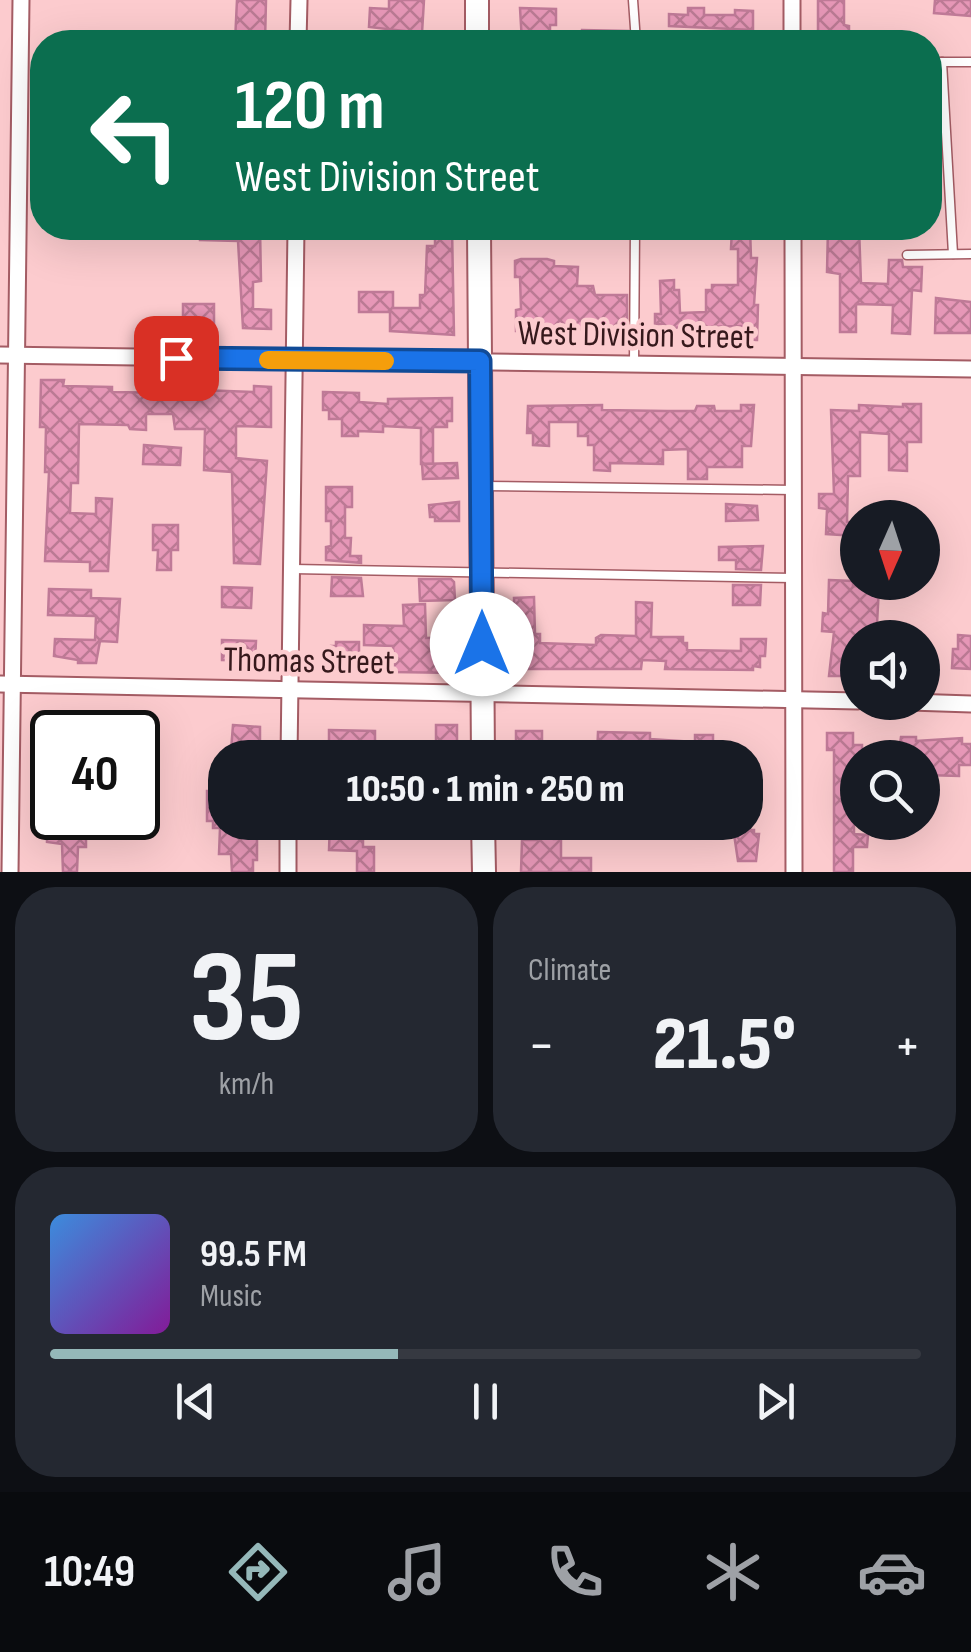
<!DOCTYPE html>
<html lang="en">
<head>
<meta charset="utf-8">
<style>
	:root { --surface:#171b24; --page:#242831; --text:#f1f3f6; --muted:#9ea1a6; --line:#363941; --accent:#95b8b9 }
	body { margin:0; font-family:"Sofia Sans Condensed",sans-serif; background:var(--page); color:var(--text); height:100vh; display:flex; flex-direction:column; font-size:38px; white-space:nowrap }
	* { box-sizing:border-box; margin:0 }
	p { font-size:32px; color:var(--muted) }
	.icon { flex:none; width:55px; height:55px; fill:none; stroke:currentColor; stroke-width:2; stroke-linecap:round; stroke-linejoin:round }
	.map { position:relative; height:872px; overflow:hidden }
	.details { display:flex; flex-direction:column; gap:15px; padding:15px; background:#0d0f14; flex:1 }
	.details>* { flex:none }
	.guide { position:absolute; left:30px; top:30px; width:912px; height:210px; border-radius:40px; box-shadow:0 10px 40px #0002; background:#0b6e4f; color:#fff; overflow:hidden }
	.needle { width:65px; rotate:183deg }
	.fabs { position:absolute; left:840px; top:500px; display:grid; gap:20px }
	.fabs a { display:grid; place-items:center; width:100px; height:100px; border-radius:50%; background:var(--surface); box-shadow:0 10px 40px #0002; font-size:50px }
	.speed { position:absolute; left:30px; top:710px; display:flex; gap:20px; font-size:50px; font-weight:700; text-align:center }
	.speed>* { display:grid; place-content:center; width:130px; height:130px; border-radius:50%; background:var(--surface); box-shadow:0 10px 40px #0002; line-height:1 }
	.speed .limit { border:5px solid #111; border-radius:15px; background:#fff; color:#111 }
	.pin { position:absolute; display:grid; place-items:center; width:85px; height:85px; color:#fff; margin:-42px; border-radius:20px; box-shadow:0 5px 15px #0006 }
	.me { position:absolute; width:110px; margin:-55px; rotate:0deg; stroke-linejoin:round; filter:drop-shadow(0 0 8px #0008) }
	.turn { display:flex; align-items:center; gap:35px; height:210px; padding:0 40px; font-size:45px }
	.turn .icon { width:130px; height:130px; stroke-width:2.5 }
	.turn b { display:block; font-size:70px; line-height:85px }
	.big { font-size:75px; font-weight:800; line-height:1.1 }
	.details .tile { flex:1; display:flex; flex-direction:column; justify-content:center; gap:15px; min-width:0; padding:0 35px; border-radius:40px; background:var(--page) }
	.details .dial { align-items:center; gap:0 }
	.dial b { font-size:130px; line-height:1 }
	.song { display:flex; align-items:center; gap:30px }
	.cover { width:120px; height:120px; border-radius:15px; background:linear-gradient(135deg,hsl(210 70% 55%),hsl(290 70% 35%)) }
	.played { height:10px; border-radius:5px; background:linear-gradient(90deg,var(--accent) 40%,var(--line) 40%) }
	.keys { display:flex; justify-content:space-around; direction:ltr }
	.heat { display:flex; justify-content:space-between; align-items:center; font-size:55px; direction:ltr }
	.details .tiles { flex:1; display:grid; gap:15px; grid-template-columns:1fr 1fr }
	.tile:last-child { grid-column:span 2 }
	.trip { position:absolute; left:208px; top:740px; width:555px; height:100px; border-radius:40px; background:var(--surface); box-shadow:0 10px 40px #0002; font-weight:800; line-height:100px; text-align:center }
	.tabs { display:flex; height:160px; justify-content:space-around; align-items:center; background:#090b0e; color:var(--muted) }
	.tabs .icon { width:70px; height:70px }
	.tabs .selected { color:var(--accent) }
	.tabs b { font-size:45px; color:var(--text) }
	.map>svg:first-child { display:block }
</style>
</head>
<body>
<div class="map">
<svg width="971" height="872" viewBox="0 0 971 872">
	<defs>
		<pattern id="building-cross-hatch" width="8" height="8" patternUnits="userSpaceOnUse" patternTransform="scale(2.5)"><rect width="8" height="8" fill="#e697b7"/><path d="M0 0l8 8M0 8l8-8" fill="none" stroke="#bb7a94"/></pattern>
	</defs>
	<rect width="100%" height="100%" fill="#fccbce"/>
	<!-- building -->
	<g fill="url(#building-cross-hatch)" stroke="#bf7a97" stroke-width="2.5">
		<polygon points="237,0 266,0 265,42 235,42"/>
		<polygon points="389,0 424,0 422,33 369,27 370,8 389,9"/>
		<polygon points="818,0 844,0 844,25 849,26 849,42 818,42"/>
		<polygon points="935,0 971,0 971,16 934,13"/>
		<polygon points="520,8 556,9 556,25 550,25 550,42 522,42"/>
		<polygon points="688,8 704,8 704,15 735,15 735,10 753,11 753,30 669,26 669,14 688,15"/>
		<polygon points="582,30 628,31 629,42 581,42"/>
		<polygon points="200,228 260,228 261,281 253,282 253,309 271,310 271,329 243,328 238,241 200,240"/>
		<polygon points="435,228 452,228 454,335 390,331 390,312 359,312 359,292 393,292 393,308 420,308 420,295 425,295 427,246 435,246"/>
		<polygon points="732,228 750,228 751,258 757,258 754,305 758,305 757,340 741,340 741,326 662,328 662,324 655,324 655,314 661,314 660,281 674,280 674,290 679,290 680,313 706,312 706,290 712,290 712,285 738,285 738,249 731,249"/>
		<polygon points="828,228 859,228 861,283 888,284 889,260 902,260 903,267 922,267 921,291 912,290 910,334 892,333 893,305 856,304 856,332 840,332 840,274 827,272"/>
		<polygon points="521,259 547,259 554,261 554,266 578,267 577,286 593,286 595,295 627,295 627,328 516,331 516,310 521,309 520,277 515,277 515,261"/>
		<polygon points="936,298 971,302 971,333 935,333"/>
		<polygon points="183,304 214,304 214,326 194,329 194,323 183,323"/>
		<polygon points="41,380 64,380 63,386 112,387 112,392 173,393 174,384 195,384 197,390 227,391 254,392 254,386 271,387 271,427 236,426 236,458 267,461 260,564 234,563 232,472 204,470 205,429 175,429 173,414 146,414 146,430 130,429 128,425 79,424 78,483 71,483 70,513 96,514 96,498 112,499 108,571 90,571 90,562 45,561 49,472 45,472 46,427 40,427"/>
		<polygon points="323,392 359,393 359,402 388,404 388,399 452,398 452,421 447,421 447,427 433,427 433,464 421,464 421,428 383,426 383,432 358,431 358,436 342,436 342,419 329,419 329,410 323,410"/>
		<polygon points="903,404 921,404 921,442 907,442 907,471 889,470 889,434 860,432 860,476 848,476 847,522 857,522 856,536 826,534 827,509 819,508 819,494 834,494 831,410 859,411 859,405 903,407"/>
		<polygon points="602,405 602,410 667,411 695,411 697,406 714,406 715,411 741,411 741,405 754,405 751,446 742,446 742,467 707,467 707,479 688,479 688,449 663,450 663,464 610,463 610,471 594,470 594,445 588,445 588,436 578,436 578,422 549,422 549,446 533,445 533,433 527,433 528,406"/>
		<polygon points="144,445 181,448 180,465 143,464"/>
		<polygon points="457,463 458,478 423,479 422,464"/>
		<polygon points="326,487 352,487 352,507 345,507 345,538 351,538 350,556 361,556 361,563 326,560 326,547 331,546 331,521 326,521"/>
		<polygon points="459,502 459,521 435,521 435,517 430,517 429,505"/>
		<polygon points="726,504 757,506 758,520 726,521"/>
		<polygon points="153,525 178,525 178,550 171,550 171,570 157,570 158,550 153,550"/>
		<polygon points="763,546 761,570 736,569 736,560 719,560 719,547"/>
		<polygon points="332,577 361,578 363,596 331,596"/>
		<polygon points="419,579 451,579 454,582 455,600 420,601"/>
		<polygon points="829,580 853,581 853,586 879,587 877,624 881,624 881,638 853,638 852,664 848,664 848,676 829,676 834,632 822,631 823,613 828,614"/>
		<polygon points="733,585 761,585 760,605 733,605"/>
		<polygon points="222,587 252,588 251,608 222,607"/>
		<polygon points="49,589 91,590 91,598 120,599 117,642 100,641 96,663 78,663 78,660 54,656 55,639 95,640 96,616 48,615"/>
		<polygon points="534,597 535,634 540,634 540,643 596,645 596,638 601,635 636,636 636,602 652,603 651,637 683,637 683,643 687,643 687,650 741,651 741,639 766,639 765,656 760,656 760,667 753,666 753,670 665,669 666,661 642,660 641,669 516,669 514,598"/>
		<polygon points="425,604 426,638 453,637 455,673 394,672 393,646 364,645 364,625 404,626 403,605"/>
		<polygon points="958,635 971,636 971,669 952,668 953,649 958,649"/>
		<polygon points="222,640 256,641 255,661 222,660"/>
		<polygon points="336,642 359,642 359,662 331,659 331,646 336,646"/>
		<polygon points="233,725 260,727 260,749 231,751"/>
		<rect x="436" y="725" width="21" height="33"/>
		<polygon points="329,730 375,731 375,750 329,748"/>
		<rect x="516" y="731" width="26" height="27"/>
		<polygon points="598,732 650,733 650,739 695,742 695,735 713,735 713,758 597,758"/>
		<polygon points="827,733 853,733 853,745 862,745 862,758 858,758 858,788 854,788 854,834 868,835 867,847 853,847 853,872 834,872 834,750 827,750"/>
		<polygon points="901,737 916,737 916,741 962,738 962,744 971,744 971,765 959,765 959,776 926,775 926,758 898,758"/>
		<polygon points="207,791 225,791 225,822 257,822 257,860 253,860 253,872 232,872 231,854 219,854 220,828 213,828 213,821 207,821"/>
		<polygon points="330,822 359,822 358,838 363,838 363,847 374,847 374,872 357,872 357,851 329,850"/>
		<polygon points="62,826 86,829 86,847 78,847 77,872 63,872 62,844 47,842 47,828 62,829"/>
		<polygon points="741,830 754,830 754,834 759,834 756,861 738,861 734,834 741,834"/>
		<polygon points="538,834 554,834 554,839 561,839 561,858 591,858 591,872 521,872 522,840 538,840"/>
	</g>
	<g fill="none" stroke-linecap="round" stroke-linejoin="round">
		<defs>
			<g id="lane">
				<polyline points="633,0 636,42"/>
				<polyline points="930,62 971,62"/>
				<polyline points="942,62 953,254"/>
				<polyline points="907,255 971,254"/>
				<polyline points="634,364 635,228"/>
				<polyline points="483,486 793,490"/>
				<polyline points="293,569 793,578"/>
			</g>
			<g id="street">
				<polyline points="298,42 299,0"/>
				<polyline points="792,42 792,0"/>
				<polyline points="793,228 794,872"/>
				<polyline points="0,355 971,369"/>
				<polyline points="0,684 858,701"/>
				<polyline points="910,702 971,704"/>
				<polyline points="289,758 296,228"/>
				<polyline points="10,872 21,0"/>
				<polyline points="288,872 288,822"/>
			</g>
			<g id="secondary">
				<polyline points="477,0 477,42"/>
				<polyline points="479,228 483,758"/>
				<polyline points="483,822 484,872"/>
			</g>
		</defs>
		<!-- lane casing -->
		<use href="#lane" stroke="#a45c64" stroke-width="11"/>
		<!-- street casing -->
		<use href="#street" stroke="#a45c64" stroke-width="19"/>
		<!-- secondary casing -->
		<use href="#secondary" stroke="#a45c64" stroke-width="26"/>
		<!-- lane -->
		<use href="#lane" stroke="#fff" stroke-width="8"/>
		<!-- street -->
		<use href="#street" stroke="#fff" stroke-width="15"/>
		<!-- secondary -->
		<use href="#secondary" stroke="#fff" stroke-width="22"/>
	</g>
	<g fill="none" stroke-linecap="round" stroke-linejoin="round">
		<defs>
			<polyline id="route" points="176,358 480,361 482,644"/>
		</defs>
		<!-- route casing -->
		<use href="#route" stroke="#114b97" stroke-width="25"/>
		<!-- route -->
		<use href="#route" stroke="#1a73e8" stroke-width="18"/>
		<!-- slow -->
		<polyline stroke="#f59e0b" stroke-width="18" points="268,360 385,361"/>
	</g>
	<g text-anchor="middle" stroke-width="9" stroke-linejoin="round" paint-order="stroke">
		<!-- street labels -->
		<g font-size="35" fill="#36191c" stroke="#fccbce">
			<text transform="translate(636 334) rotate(1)" y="12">West Division Street</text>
			<text transform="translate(309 660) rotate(1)" y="12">Thomas Street</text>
		</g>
	</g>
</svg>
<div class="fabs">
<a><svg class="needle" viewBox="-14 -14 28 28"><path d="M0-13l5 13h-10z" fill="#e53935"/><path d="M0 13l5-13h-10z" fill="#9ea1a6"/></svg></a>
<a><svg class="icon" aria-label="sound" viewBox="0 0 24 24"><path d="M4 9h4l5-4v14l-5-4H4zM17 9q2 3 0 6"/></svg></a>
<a><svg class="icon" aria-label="search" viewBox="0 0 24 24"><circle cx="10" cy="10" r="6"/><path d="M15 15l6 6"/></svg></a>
</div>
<div class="speed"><div class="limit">40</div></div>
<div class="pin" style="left:176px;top:358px;background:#d93025"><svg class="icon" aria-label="arrive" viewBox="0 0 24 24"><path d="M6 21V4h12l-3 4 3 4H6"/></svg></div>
<svg class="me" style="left:482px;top:644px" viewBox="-20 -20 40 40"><circle r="19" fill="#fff"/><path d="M0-13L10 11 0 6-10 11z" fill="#1a73e8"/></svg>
<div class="trip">10:50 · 1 min · 250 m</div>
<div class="guide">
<div class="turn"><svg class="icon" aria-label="left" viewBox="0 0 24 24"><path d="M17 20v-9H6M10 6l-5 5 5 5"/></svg><div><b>120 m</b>West Division Street</div></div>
</div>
</div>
<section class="details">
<div class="tiles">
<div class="tile dial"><b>35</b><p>km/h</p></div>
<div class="tile"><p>Climate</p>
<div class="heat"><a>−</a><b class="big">21.5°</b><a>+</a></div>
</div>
<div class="tile">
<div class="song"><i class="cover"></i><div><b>99.5 FM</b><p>Music</p></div></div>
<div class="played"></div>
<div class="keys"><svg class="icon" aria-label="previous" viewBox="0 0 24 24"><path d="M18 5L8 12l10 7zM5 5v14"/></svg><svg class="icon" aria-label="pause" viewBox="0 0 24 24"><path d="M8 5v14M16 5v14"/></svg><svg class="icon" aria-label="next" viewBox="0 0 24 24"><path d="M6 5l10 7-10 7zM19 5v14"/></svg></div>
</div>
</div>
</section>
<nav class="tabs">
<b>10:49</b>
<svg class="icon selected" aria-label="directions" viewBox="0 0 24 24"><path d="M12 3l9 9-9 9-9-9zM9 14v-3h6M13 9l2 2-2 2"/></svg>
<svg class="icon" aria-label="music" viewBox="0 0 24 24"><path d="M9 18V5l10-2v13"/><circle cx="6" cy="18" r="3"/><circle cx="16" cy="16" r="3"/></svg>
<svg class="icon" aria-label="phone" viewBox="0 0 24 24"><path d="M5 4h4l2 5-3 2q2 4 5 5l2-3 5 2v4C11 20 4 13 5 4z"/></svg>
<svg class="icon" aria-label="climate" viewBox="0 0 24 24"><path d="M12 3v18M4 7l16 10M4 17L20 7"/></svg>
<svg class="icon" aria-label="car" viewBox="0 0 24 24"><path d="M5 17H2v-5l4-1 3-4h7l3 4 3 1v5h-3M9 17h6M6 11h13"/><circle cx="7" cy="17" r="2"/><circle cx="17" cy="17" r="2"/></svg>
</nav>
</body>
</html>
